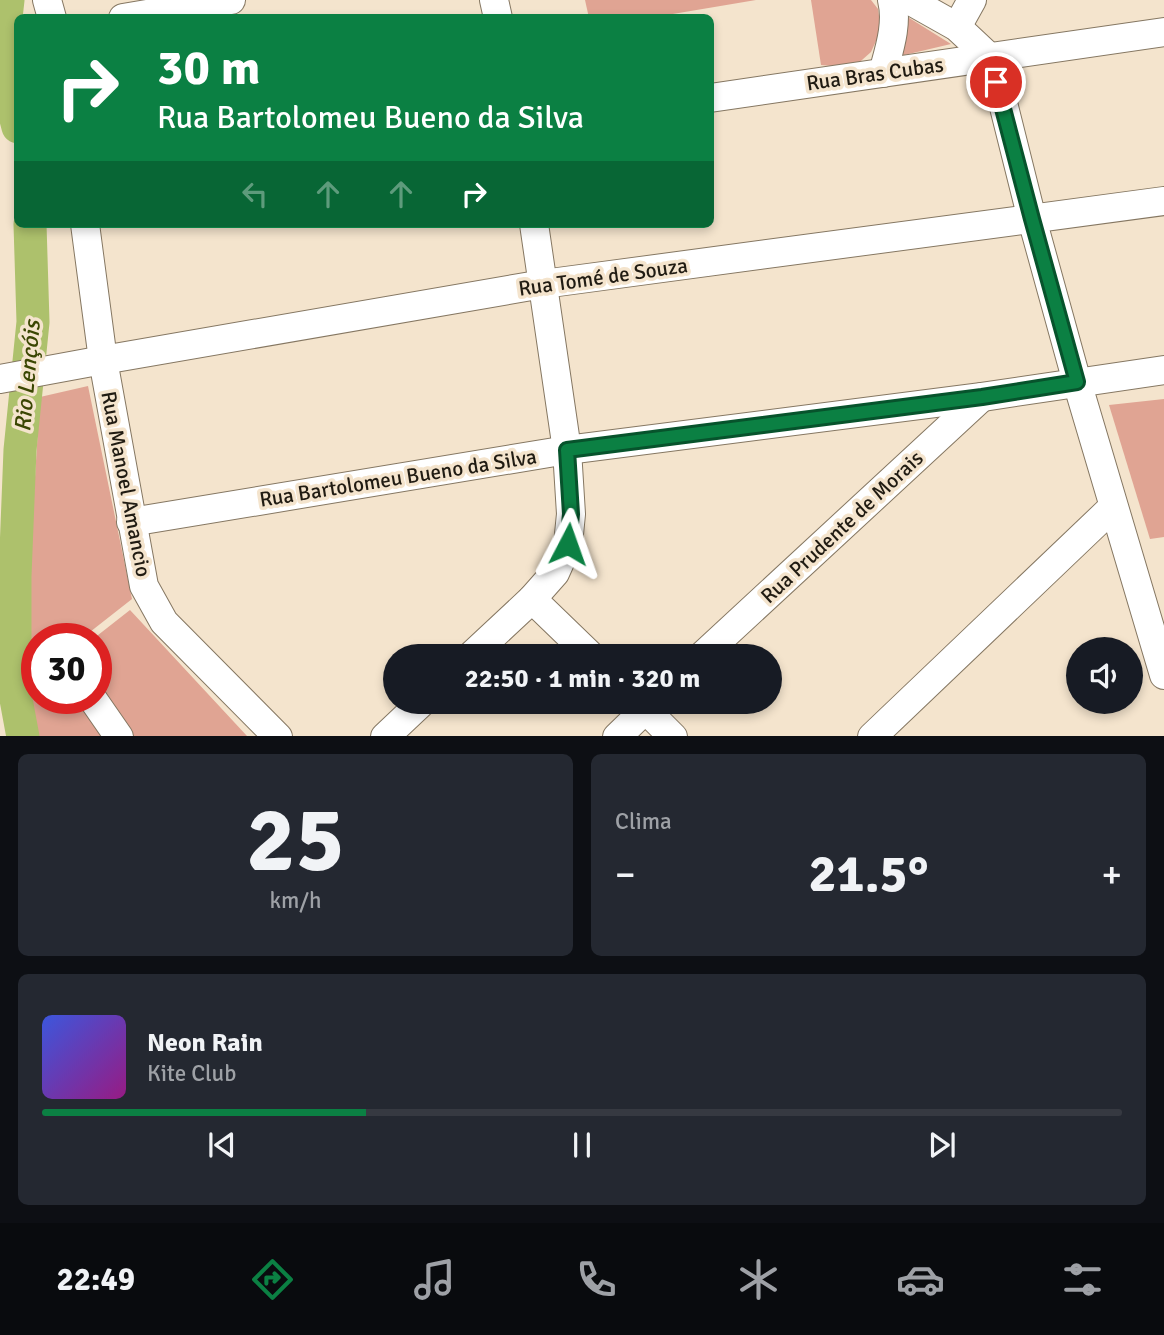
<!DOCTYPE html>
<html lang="pt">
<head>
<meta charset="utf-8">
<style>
	:root { --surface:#171b24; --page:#242831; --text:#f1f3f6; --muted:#9ea1a6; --line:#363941; --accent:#0b8043 }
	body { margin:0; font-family:Signika,sans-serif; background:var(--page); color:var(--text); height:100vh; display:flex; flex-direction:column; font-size:26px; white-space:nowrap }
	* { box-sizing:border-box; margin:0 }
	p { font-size:23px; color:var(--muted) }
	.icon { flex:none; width:38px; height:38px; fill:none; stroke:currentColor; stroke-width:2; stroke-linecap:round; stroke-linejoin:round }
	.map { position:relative; height:736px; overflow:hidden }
	.drawer { display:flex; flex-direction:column; gap:18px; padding:18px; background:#0d0f14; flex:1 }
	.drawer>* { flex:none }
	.guide { position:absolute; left:14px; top:14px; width:700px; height:214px; border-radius:10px; box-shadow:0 4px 10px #0003; background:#0b8043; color:#fff; overflow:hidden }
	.controls { position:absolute; left:1066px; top:637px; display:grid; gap:14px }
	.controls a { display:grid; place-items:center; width:77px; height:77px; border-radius:50%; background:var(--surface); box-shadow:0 4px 10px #0003; font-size:35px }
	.speed { position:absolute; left:21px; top:623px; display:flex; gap:14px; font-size:35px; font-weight:700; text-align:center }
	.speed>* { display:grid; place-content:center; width:91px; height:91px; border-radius:50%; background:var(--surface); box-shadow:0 4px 10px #0003; line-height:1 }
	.speed .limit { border:10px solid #d22; background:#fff; color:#111 }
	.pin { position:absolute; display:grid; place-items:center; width:60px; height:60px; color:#fff; margin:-30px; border:4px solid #fff; border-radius:50%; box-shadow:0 2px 7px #0007 }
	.me { position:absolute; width:77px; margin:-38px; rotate:4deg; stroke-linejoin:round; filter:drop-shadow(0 0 5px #0008) }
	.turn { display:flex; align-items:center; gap:24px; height:147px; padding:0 28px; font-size:32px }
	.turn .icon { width:91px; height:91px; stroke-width:2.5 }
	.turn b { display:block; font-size:49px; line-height:60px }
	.lanes { display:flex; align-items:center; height:66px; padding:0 28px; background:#0003; justify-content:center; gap:35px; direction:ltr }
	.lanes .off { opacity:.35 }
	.big { font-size:52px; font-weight:800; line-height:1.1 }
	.drawer .card { flex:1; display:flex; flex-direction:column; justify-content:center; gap:10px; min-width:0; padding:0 24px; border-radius:10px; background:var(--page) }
	.drawer .dial { align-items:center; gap:0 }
	.dial b { font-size:91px; line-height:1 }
	.song { display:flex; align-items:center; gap:21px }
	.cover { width:84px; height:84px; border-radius:10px; background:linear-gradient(135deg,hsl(230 70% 55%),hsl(310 70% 35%)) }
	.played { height:7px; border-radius:4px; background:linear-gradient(90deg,var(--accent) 30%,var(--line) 30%) }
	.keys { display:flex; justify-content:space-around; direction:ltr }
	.heat { display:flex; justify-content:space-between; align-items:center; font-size:38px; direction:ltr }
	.drawer .tiles { flex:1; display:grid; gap:18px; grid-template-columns:1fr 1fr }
	.card:last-child { grid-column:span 2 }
	.trip { position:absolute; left:383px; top:644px; width:399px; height:70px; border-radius:35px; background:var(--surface); box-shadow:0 4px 10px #0003; font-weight:800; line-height:70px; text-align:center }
	.tab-bar { display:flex; height:112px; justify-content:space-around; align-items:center; background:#090b0e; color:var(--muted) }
	.tab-bar .icon { width:49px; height:49px }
	.tab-bar .on { color:var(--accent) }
	.tab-bar b { font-size:32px; color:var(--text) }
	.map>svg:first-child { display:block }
</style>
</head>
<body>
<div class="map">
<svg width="1164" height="737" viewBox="0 0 1164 737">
	<rect width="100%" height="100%" fill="#f4e4cd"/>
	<!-- green -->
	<g fill="#e0a493">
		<polygon points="585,0 756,0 655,17 589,18"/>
		<polygon points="811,0 871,0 878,9 881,30 871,52 853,68 821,65"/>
		<polygon points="906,16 951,44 900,56"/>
		<polygon points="88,386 132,599 81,639 37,639 37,675 22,686 40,397"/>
		<polygon points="1164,399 1164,537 1150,539 1109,405"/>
		<polygon points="130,610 247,736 35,736 25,692 37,683 37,698 96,698 96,639 93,639"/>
	</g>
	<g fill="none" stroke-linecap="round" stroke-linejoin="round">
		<!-- stream -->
		<polyline stroke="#838f51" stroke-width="5" points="0,65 1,62"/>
		<!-- river -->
		<g stroke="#adc16c" stroke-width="33">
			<polyline points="8,0 1,62 18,127"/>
			<polyline points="23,737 15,694 15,576 20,450 33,322 30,224"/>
		</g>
		<defs>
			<g id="minor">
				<polyline points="47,0 52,18"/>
				<polyline points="494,0 498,18"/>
				<polyline points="909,0 957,27 989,57 1004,107 1032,219 1077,382 1164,675"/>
				<polyline points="123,18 231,0"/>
				<polyline points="957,27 972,0"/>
				<path d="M883 73C889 50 898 24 892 0"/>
				<polyline points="710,98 1164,32"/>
				<polyline points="85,224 103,360 144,586 164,622 278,737"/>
				<polyline points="0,379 103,360 543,284 1164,201"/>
				<polyline points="131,522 567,450 982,397 1164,370"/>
				<polyline points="532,599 591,656"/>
				<polyline points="471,656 532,599 555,573 568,544 571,514 567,450 534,224"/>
				<polyline points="702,656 982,397"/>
				<polyline points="92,698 119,737"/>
				<polyline points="638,702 673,737"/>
				<polyline points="385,737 422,702"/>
				<polyline points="617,737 653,702"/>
				<polyline points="872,737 1113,507"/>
			</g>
		</defs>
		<!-- minor casing -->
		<use href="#minor" stroke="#857762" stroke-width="30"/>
		<!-- minor -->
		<use href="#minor" stroke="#fff" stroke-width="28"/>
	</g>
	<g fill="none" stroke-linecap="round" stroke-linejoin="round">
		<defs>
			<polyline id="route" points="568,544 571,514 567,450 982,397 1077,382 1032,219 996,82"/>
		</defs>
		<!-- route casing -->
		<use href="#route" stroke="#07532c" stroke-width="18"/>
		<!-- route -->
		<use href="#route" stroke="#0b8043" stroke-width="12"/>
	</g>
	<g text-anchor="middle" stroke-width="7" stroke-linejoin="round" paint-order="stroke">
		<!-- street labels -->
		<g font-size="21" fill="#201b12" stroke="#f4e4cd">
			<text transform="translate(875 74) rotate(-8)" y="7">Rua Bras Cubas</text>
			<text transform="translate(603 277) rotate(-8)" y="7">Rua Tomé de Souza</text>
			<text transform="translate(398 478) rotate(-9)" y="7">Rua Bartolomeu Bueno da Silva</text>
			<text transform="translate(126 484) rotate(79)" y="7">Rua Manoel Amancio</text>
			<text transform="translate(842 527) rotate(-43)" y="7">Rua Prudente de Morais</text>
		</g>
		<!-- water labels -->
		<g font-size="23" font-style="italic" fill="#3a4602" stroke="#f4e4cd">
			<text transform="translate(27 376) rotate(-85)" y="8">Rio Lençóis</text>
		</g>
	</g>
</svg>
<div class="controls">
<a><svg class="icon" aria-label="sound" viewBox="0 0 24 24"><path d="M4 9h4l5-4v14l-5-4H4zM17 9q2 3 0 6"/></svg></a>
</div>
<div class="speed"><div class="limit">30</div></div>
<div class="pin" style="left:996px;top:82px;background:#d93025"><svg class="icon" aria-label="arrive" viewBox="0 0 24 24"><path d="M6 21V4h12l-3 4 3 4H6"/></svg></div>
<svg class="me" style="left:568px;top:544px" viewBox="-20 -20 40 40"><path d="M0-17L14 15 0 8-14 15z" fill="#0b8043" stroke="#fff" stroke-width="4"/></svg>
<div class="trip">22:50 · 1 min · 320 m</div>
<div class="guide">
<div class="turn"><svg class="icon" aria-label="right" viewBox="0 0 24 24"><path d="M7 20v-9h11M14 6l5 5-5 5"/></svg><div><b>30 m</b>Rua Bartolomeu Bueno da Silva</div></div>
<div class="lanes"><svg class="icon off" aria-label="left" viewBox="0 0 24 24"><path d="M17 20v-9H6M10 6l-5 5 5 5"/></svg><svg class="icon off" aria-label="ahead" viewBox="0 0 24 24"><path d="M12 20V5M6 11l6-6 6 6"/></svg><svg class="icon off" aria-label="ahead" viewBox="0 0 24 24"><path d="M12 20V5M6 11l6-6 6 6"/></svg><svg class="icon" aria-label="right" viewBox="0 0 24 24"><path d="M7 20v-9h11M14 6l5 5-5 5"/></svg></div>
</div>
</div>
<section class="drawer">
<div class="tiles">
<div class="card dial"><b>25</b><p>km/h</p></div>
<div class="card"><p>Clima</p>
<div class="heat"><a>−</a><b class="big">21.5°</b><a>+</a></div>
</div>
<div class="card">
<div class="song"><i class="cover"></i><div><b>Neon Rain</b><p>Kite Club</p></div></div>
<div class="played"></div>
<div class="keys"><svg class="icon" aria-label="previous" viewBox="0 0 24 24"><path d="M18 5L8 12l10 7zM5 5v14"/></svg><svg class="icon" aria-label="pause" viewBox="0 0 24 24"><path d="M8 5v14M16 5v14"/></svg><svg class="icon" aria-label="next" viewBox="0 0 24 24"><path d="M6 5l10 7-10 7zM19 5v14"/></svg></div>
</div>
</div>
</section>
<nav class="tab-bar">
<b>22:49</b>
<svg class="icon on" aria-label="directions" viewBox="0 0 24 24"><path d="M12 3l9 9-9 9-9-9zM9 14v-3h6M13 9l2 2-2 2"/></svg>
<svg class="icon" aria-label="music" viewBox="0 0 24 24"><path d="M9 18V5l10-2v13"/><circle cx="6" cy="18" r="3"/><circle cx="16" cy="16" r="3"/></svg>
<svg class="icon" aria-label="phone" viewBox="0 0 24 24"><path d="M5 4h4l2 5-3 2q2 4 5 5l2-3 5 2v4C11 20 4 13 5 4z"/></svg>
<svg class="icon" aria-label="climate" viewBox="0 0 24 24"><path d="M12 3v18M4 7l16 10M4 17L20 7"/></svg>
<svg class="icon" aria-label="car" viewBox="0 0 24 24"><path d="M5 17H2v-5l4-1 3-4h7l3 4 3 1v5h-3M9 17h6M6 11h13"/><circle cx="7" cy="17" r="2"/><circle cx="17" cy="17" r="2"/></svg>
<svg class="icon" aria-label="filters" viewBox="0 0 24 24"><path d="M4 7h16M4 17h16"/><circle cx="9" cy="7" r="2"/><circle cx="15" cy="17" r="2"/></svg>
</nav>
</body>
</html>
